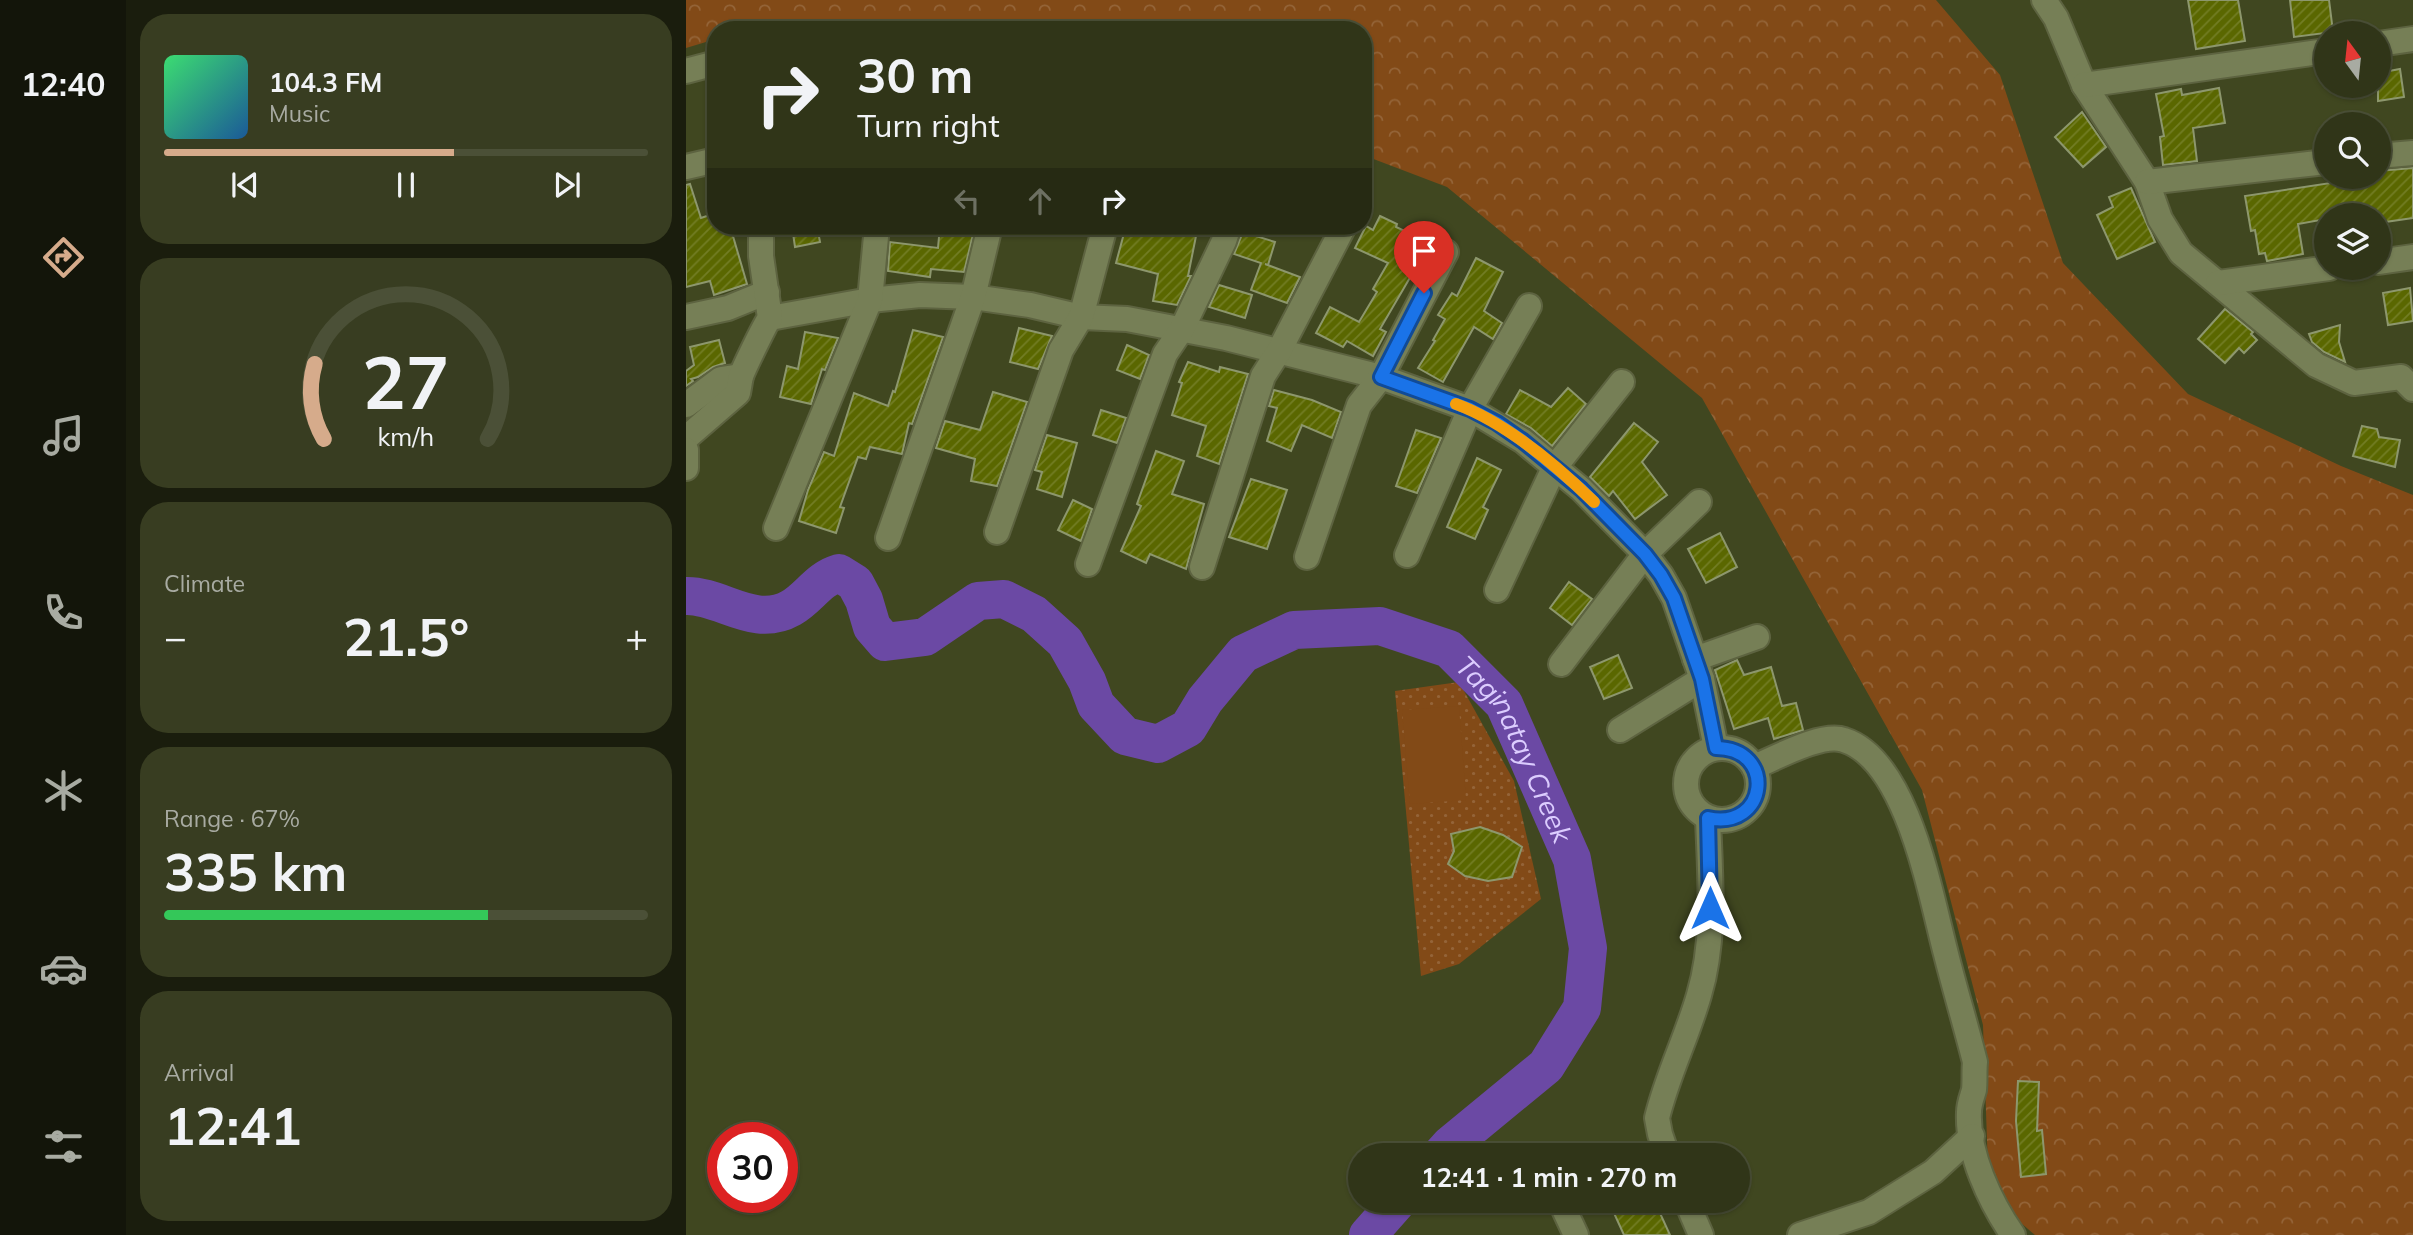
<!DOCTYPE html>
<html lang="en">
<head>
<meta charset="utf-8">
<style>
	:root { --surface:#303518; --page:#383d21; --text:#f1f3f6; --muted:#a8aba2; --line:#4b5037; --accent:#d6ab8b }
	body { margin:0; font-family:Mulish,sans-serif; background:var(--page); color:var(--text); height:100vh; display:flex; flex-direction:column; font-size:26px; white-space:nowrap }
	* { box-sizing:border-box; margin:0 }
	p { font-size:23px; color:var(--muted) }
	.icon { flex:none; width:38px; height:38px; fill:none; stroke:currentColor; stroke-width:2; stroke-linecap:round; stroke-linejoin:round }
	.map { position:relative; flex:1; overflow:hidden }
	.panel { display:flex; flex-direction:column; gap:14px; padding:14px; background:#1a1d0d; width:560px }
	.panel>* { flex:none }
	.banner { position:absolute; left:21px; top:21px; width:665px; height:214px; border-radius:28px; box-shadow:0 2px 5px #0004,0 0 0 2px var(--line); background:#303518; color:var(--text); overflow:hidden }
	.needle { width:46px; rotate:345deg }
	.controls { position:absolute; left:1628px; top:21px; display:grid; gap:14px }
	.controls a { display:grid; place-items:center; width:77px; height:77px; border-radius:50%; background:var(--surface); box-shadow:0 2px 5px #0004,0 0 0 2px var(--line); font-size:35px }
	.speed { position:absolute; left:21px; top:1122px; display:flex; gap:14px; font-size:35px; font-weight:700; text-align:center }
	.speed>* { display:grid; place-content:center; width:91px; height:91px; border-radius:50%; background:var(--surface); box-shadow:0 2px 5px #0004,0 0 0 2px var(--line); line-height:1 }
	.speed .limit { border:10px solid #d22; background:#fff; color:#111 }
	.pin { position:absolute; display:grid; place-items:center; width:60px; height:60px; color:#fff; margin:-72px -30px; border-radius:50% 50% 50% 0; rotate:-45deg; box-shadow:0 0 7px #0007 }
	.pin .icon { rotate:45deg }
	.me { position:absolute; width:77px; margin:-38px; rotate:0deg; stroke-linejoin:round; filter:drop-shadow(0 0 5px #0008) }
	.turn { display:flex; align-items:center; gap:24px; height:147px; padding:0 35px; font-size:32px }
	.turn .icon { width:91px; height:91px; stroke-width:2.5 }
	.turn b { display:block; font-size:49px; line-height:60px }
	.lanes { display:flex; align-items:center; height:66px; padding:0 35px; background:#0003; justify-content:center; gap:35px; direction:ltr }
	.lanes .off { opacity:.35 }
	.big { font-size:52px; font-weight:700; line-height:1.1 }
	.panel .widget { flex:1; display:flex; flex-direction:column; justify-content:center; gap:10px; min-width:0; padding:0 24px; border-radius:28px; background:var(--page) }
	.panel .dial { align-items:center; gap:0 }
	.dial svg { height:182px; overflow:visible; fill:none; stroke:var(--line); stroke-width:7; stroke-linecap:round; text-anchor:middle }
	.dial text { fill:var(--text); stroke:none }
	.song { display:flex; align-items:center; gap:21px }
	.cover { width:84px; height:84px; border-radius:10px; background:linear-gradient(135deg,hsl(140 70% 55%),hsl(210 70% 35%)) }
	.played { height:7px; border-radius:4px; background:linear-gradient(90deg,var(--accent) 60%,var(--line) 60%) }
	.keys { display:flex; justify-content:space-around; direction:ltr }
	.heat { display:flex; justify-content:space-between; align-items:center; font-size:38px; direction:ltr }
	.charge { height:10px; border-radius:5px; background:linear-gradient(90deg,#34c759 67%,var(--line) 0) }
	.trip { position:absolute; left:662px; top:1143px; width:402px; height:70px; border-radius:35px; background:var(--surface); box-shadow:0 2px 5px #0004,0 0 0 2px var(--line); font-weight:700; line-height:70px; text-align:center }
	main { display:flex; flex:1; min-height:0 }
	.tab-bar { display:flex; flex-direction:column; width:126px; justify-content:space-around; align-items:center; background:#13150a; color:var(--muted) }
	.tab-bar .icon { width:49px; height:49px }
	.tab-bar .current { color:var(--accent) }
	.tab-bar b { font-size:32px; color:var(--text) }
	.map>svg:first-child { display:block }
</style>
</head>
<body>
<main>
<nav class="tab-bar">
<b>12:40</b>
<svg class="icon current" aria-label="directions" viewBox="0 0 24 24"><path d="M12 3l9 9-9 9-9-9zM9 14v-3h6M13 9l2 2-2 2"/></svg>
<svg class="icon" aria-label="music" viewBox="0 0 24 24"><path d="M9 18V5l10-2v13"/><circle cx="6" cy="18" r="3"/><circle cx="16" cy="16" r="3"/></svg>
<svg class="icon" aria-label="phone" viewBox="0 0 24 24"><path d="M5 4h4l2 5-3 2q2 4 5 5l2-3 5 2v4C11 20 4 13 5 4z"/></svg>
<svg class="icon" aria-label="climate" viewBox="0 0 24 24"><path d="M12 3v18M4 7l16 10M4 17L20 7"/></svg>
<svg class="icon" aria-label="car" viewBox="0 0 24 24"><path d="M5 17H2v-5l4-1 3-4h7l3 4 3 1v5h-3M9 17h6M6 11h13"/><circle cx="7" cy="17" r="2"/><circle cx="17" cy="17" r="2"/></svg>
<svg class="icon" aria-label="filters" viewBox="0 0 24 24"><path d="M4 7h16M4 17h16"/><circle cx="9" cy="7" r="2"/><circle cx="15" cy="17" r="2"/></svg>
</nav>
<section class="panel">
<div class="widget">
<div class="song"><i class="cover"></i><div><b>104.3 FM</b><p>Music</p></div></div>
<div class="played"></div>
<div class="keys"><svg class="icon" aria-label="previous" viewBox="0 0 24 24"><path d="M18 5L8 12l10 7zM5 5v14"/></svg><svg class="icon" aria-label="pause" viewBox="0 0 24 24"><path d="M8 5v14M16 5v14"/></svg><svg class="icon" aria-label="next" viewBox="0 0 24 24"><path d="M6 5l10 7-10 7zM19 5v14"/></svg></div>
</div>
<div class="widget dial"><svg viewBox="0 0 100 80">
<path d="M14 69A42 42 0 1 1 86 69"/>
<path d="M14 69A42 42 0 0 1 10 36" stroke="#d6ab8b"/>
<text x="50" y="56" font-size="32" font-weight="700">27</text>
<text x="50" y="72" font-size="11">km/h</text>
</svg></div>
<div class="widget"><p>Climate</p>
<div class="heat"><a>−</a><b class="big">21.5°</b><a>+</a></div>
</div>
<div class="widget"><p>Range · 67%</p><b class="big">335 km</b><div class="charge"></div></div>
<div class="widget"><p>Arrival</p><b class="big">12:41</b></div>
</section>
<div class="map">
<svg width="1727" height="1235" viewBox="0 0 1727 1235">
	<defs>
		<pattern id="forest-crowns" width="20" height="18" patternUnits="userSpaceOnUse" patternTransform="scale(1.75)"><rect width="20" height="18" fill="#824a17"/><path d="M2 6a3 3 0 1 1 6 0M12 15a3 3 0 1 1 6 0" fill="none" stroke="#946438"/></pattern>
		<pattern id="park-dots" width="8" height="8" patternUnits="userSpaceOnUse" patternTransform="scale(1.75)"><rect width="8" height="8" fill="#824a17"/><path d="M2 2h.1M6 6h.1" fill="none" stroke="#946438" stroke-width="1.8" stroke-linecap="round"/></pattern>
		<pattern id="building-hatch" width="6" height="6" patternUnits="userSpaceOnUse" patternTransform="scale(1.75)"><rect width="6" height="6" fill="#5a6700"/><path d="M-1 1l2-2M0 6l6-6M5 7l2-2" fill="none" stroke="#727d24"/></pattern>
	</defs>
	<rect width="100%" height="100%" fill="#404720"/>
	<!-- forest -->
	<polygon fill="url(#forest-crowns)" points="0,0 1250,0 1314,75 1377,263 1502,394 1655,466 1727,495 1727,1235 1349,1235 1320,1210 1302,1169 1297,1025 1236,790 1016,398 761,187 677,155 677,30 341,30 85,23 61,30 30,30 30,39 0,48"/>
	<!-- park -->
	<polygon fill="url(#park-dots)" points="773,682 828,781 855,899 773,964 735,976 709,691"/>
	<!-- pitch -->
	<polygon fill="#824a17" points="773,706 780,800 724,804 716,710"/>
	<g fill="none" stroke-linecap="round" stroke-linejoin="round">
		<!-- river -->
		<g stroke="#6b49a4" stroke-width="38">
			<path id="s1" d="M0 596C35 595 68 629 105 608 123 598 132 579 153 573L169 583 178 600 186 627 199 642 239 637 292 601 318 599 348 614 379 642 401 681 410 705 439 736 472 744 502 728 519 700 557 654 608 630 694 626 763 649 818 704 886 859 902 948 896 1008 860 1066 764 1145 755 1155"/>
			<polyline points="682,1235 713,1200"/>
		</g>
	</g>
	<!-- building -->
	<g fill="url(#building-hatch)" stroke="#8d976d" stroke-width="2">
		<polygon points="1502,0 1552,0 1559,41 1510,49"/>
		<polygon points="1604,0 1643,0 1647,32 1608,37"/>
		<polygon points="1714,69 1718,97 1692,101 1692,73"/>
		<polygon points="1533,88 1539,123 1507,128 1511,161 1477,165 1474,137 1478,136 1470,94 1495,89 1496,95"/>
		<polygon points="1396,112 1420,147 1397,167 1369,137"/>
		<polygon points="1727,168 1727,218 1692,223 1692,215 1640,215 1640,219 1612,224 1617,254 1581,261 1579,253 1573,254 1569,230 1565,231 1559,196 1645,183 1644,177 1692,177 1692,171"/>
		<polygon points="4,184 15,218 30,213 30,226 44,226 61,284 28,295 24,281 0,287 0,185"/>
		<polygon points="1445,188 1469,242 1431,259 1411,215 1427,207 1423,197"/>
		<polygon points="694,216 711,224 710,227 742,242 729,269 694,329 700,332 687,356 661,341 657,347 630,333 644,307 673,322 691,292 687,289 702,263 669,248 680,226 687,230"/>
		<polygon points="106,226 131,226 134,242 109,247"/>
		<polygon points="254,226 289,226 278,272 245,269 244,277 202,271 204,242 252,248"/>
		<polygon points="440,226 512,226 502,276 505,276 491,305 467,301 472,274 430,263"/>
		<polygon points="557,232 589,242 582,265 579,264 614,277 601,303 565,290 575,263 548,254"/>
		<polygon points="790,258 817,272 798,311 816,323 807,339 788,327 757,382 732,368 749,341 747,340 759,319 752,315 766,293 771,296"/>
		<polygon points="533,285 566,295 559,318 523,307"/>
		<polygon points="1724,288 1727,321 1702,325 1697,293"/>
		<polygon points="1539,309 1567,332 1565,334 1571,340 1558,353 1553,348 1539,363 1512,339"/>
		<polygon points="1654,325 1653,342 1659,362 1638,352 1626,342 1623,334"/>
		<polygon points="333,328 366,336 352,369 324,362"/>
		<polygon points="227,330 257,337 226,424 223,423 216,454 184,447 180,459 172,457 154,507 158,508 150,533 113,521 122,490 138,452 148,456 168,393 202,406 207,391 209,392"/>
		<polygon points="119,332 152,338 139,370 136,369 125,404 94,397 101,366 112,369"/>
		<polygon points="33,340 39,363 27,367 12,377 5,379 7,381 0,386 0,371 8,365 4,347"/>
		<polygon points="441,345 463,355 454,379 431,370"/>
		<polygon points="502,362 533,372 534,367 562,374 533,464 511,456 520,426 486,415 496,383 493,382"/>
		<polygon points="882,388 900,404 866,446 845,428 820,414 834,390 865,407"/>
		<polygon points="588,390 626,400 655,412 646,438 616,425 605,451 581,441 591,408 583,406"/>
		<polygon points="307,392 341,402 311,486 285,481 289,459 250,448 259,421 294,430"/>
		<polygon points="415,410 440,418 431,443 407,435"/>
		<polygon points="948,423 972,442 956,462 981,495 949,519 927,491 923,496 904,477"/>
		<polygon points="1676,426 1691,429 1693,437 1714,440 1709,467 1667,456"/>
		<polygon points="730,430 755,438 731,493 710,486"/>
		<polygon points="361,435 391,443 376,497 351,489 356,472 349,470"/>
		<polygon points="470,451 498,461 486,494 518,504 500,569 464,554 460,563 435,551 455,506 451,504"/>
		<polygon points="791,458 815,470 797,507 802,510 789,539 761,527"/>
		<polygon points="565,479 601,490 581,549 543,537"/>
		<polygon points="387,500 406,509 395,541 372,530"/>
		<polygon points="1034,533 1051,567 1020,583 1002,549"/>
		<polygon points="883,582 906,599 886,625 864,608"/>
		<polygon points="932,655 946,688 918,699 904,667"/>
		<polygon points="1051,660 1058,675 1085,667 1096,706 1110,703 1117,730 1088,739 1082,718 1048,729 1029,670"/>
		<polygon points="794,827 817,835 836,847 826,877 802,881 779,876 762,864 768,851 765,834"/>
		<polygon points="1332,1081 1353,1082 1351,1131 1356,1130 1360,1174 1335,1177 1330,1121"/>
		<polygon points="922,1200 968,1200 984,1235 938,1235"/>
	</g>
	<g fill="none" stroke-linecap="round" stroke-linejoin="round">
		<defs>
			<g id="minor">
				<polyline points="1358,0 1370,18 1398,85 1461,182 1474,219 1495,253 1630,365 1668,383 1715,377 1727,389"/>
				<polyline points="1692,44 1727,39"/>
				<polyline points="0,71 30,63"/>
				<polyline points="1398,85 1640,51"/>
				<polyline points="1692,156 1727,153"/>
				<polyline points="0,167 30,160"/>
				<polyline points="1461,182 1640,162"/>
				<polyline points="1692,262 1727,257"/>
				<polyline points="1532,283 1643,268"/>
				<polyline points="0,317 42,308 81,292"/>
				<polyline points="84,318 184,300 234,295 287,297 344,305 395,317 441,319 540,338 695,377 784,409 837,441 895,489 959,554 975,575 988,598 1016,679 1030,748"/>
				<polyline points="0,405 35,379 55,376"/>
				<path d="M0 438 52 393C53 388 54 381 55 376 58 368 80 322 84 318L75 256V226"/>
				<polyline points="0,450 0,468"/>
				<polyline points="90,528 184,300 191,226"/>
				<polyline points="311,532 375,350 395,317 419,226"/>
				<polyline points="202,538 287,297 304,226"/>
				<polyline points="721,555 784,409 843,306"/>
				<polyline points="621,557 673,405 695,377 760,252"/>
				<polyline points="402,564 479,354 496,329 538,241 543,226"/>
				<polyline points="516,567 577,376 593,351 658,226"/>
				<polyline points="811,590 868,468 936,382"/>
				<polyline points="1009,659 1071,637"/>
				<polyline points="875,664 959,554 1013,502"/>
				<polyline points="934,730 1016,679"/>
				<circle cx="1036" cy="784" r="36"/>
				<path d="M1068 767C1090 758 1136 732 1158 740 1222 760 1245 898 1260 954 1269 990 1280 1026 1289 1062 1288 1071 1289 1081 1288 1090 1286 1097 1283 1104 1283 1112 1281 1153 1304 1202 1327 1235"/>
				<path d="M981 1155 974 1134 971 1118C981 1076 1001 1037 1013 995 1030 938 1024 876 1022 818"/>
				<polyline points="1000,1200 1015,1235"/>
				<polyline points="877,1207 890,1235"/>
				<polyline points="1114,1235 1183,1212 1247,1172 1286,1136"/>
			</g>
		</defs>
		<!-- minor casing -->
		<use href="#minor" stroke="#5d6340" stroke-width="28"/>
		<!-- minor -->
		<use href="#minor" stroke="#767f56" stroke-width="24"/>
	</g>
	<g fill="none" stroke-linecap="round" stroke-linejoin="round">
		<defs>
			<path id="route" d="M738 293 695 377 784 409 811 423 837 441 895 489 959 554 975 575 988 598 1016 679 1030 748C1091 748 1082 831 1022 818L1024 908"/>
		</defs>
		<!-- route casing -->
		<use href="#route" stroke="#114b97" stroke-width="18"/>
		<!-- route -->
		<use href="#route" stroke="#1a73e8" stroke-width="12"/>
		<!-- slow -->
		<path stroke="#f59e0b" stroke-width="12" d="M770 404C821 423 869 464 908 502"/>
	</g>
	<g text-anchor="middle" stroke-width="7" stroke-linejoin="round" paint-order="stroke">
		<!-- water labels -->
		<g font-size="28" font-style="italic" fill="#dbccfe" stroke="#363d15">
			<text dy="10" stroke="none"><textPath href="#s1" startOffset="1071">Taginatay Creek</textPath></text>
		</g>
	</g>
</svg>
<div class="controls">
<a><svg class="needle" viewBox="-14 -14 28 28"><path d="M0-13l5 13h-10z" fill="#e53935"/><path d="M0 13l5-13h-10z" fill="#a8aba2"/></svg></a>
<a><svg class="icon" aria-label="search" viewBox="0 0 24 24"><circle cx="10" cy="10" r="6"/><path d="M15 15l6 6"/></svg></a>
<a><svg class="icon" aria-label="layers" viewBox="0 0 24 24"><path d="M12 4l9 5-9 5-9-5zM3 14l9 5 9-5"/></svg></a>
</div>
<div class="speed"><div class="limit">30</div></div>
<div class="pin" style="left:738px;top:293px;background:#d93025"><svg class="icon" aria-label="arrive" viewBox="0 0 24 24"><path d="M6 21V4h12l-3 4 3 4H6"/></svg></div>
<svg class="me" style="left:1024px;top:908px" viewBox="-20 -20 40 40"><path d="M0-17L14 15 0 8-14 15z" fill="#1a73e8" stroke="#fff" stroke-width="4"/></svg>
<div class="trip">12:41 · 1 min · 270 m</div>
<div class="banner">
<div class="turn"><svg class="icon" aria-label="right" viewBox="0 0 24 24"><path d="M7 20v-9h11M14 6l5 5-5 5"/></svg><div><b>30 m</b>Turn right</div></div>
<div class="lanes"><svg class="icon off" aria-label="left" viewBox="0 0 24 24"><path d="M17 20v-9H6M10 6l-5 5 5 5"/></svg><svg class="icon off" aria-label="ahead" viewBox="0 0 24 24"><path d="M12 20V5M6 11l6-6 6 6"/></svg><svg class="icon" aria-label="right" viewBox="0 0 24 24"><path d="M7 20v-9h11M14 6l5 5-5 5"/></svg></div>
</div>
</div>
</main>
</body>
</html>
